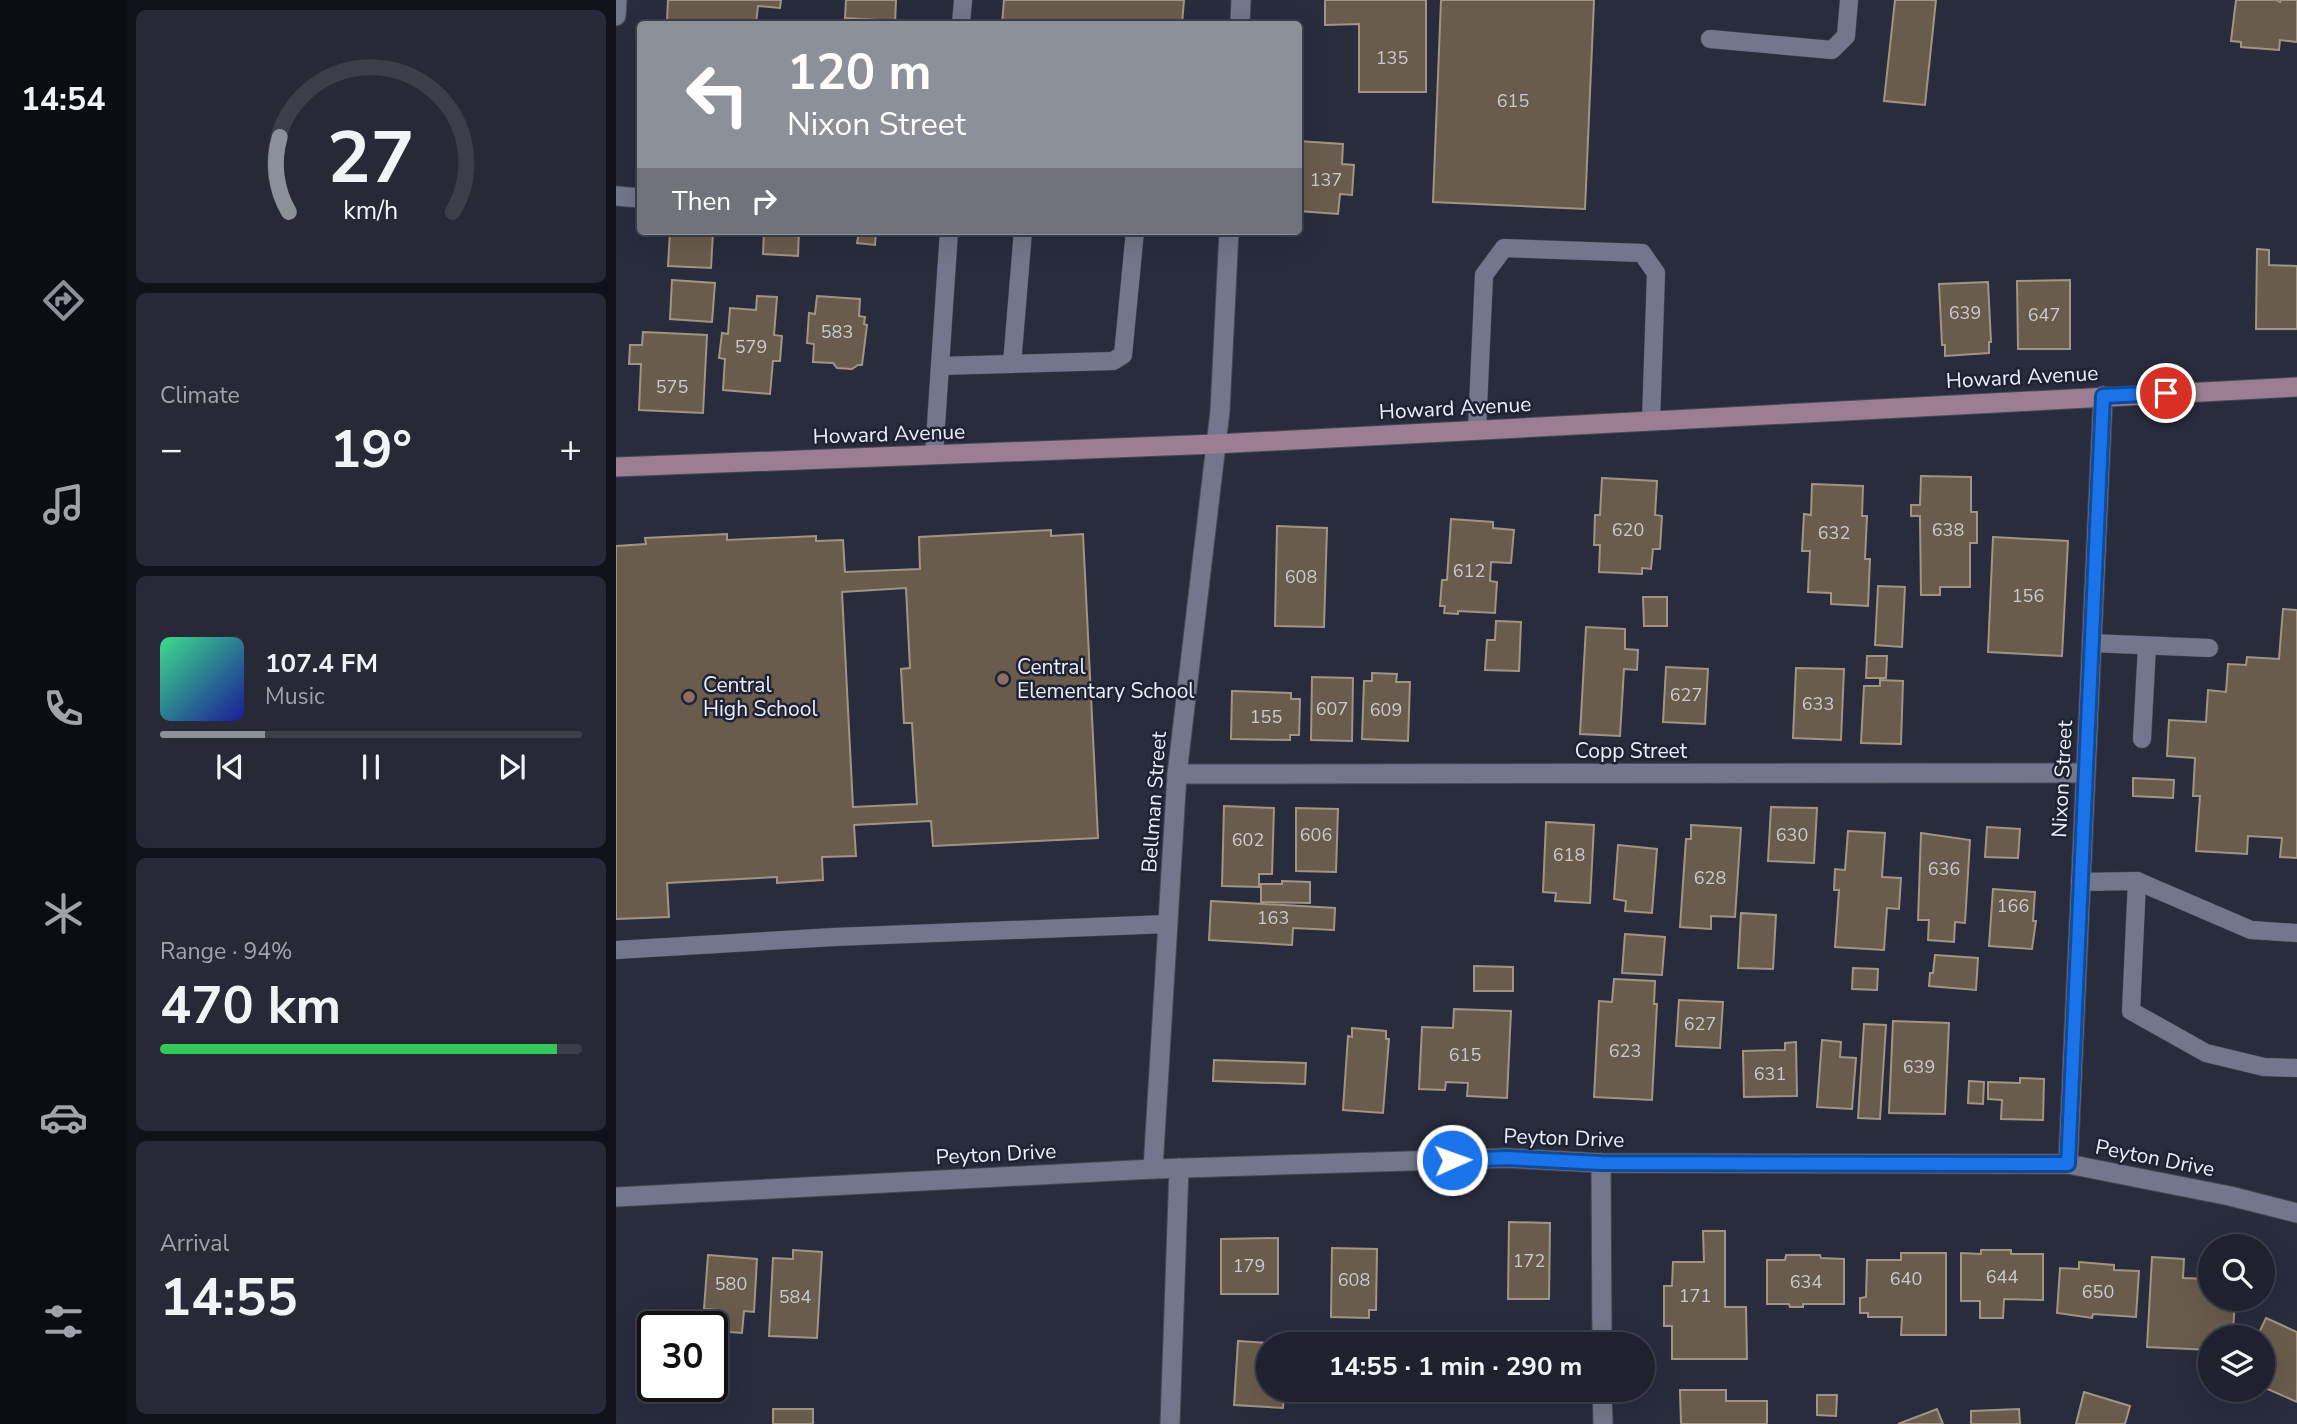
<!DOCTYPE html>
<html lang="en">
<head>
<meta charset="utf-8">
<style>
	:root { --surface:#1f212e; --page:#272936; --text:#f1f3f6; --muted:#a1a3aa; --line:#3c3e4a; --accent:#8c9099 }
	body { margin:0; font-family:"Nunito Sans",sans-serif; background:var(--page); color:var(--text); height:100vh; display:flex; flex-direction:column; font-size:26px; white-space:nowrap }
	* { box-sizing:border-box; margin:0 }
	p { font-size:23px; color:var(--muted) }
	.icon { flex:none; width:38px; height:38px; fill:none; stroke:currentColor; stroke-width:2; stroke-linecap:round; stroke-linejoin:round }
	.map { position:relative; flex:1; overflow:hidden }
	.panel { display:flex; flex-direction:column; gap:10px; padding:10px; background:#111219; width:490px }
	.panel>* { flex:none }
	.top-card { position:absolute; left:21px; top:21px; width:665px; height:214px; border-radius:7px; box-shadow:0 7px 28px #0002,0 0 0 2px var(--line); background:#8c9099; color:#fff; overflow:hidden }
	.buttons { position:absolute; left:1582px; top:1234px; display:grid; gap:14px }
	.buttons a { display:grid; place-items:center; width:77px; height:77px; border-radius:50%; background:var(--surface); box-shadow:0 7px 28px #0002,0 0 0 2px var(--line); font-size:35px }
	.speed { position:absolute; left:21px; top:1311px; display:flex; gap:14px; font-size:35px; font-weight:700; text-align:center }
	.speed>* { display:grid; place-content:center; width:91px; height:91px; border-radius:50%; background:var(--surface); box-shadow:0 7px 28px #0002,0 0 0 2px var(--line); line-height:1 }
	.speed .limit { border:4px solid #111; border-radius:10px; background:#fff; color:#111 }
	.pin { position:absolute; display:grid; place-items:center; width:60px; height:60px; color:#fff; margin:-30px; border:4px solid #fff; border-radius:50%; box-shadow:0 2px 7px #0007 }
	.me { position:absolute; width:77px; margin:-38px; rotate:88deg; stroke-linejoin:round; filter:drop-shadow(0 0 5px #0008) }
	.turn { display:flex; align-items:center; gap:24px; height:147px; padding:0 35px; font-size:32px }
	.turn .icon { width:91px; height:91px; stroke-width:2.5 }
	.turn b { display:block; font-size:49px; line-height:60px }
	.then { display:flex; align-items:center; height:66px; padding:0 35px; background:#0003; gap:14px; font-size:26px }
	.big { font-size:52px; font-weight:700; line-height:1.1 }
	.panel .widget { flex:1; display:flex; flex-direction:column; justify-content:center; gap:10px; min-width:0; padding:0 24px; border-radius:10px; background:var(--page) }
	.panel .dial { align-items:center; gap:0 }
	.dial svg { height:182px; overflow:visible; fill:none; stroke:var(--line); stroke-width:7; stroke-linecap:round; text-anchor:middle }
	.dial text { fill:var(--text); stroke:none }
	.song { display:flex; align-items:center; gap:21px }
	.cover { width:84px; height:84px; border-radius:10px; background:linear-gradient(135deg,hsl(150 70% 55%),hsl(240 70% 35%)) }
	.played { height:7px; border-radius:4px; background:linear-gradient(90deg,var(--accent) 25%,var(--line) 25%) }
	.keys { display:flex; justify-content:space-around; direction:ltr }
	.heat { display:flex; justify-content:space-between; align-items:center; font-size:38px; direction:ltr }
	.charge { height:10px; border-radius:5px; background:linear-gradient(90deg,#34c759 94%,var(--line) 0) }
	.trip { position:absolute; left:640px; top:1332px; width:399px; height:70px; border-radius:35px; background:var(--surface); box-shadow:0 7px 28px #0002,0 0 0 2px var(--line); font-weight:700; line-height:70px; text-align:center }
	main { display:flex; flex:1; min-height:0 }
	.dock { display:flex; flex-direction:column; width:126px; justify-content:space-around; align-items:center; background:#0c0d12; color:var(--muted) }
	.dock .icon { width:49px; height:49px }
	.dock .current { color:var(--accent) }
	.dock b { font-size:32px; color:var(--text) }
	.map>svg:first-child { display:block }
</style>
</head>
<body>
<main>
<nav class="dock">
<b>14:54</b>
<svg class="icon current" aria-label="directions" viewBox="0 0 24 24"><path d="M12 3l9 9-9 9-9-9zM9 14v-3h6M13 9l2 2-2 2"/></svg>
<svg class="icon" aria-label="music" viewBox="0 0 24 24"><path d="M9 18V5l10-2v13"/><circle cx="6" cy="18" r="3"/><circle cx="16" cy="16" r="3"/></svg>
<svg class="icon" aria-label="phone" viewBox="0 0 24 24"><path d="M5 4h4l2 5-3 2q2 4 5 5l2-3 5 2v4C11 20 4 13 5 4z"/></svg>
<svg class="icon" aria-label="climate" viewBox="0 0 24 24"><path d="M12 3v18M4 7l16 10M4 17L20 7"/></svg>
<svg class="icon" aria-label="car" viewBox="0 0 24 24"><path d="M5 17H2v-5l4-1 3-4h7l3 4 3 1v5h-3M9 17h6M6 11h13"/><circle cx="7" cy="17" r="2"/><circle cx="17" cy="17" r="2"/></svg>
<svg class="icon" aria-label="filters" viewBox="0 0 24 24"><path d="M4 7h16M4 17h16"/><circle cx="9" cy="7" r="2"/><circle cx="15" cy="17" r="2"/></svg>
</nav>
<section class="panel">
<div class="widget dial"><svg viewBox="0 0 100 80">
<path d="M14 69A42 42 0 1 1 86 69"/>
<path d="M14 69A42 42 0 0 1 10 36" stroke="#8c9099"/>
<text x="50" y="56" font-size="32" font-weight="700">27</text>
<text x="50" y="72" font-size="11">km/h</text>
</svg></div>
<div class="widget"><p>Climate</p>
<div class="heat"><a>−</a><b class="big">19°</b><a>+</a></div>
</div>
<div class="widget">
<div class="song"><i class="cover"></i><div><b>107.4 FM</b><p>Music</p></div></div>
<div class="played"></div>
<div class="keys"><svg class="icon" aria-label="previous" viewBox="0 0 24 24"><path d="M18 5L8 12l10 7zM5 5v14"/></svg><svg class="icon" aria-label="pause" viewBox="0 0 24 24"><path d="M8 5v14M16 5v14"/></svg><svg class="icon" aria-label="next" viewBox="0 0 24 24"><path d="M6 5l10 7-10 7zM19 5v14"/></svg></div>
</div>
<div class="widget"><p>Range · 94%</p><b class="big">470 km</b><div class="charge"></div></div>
<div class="widget"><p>Arrival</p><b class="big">14:55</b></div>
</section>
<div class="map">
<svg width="1681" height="1424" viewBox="0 0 1681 1424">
	<rect width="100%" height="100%" fill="#292c3d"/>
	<!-- building -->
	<g fill="#695c4c" stroke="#a29482" stroke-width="2" fill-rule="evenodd">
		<polygon points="52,0 165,0 164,8 142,6 140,24 87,24 51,21"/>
		<polygon points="230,0 280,0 279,24 261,24 261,20 229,18"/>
		<polygon points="388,0 568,0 566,24 386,24"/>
		<polygon points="709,0 810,0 810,92 743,92 743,24 709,25"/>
		<polygon points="825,0 978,0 969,209 817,202"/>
		<polygon points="1279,0 1320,0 1309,105 1268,101"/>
		<polygon points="1620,0 1661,0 1664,2 1665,0 1681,0 1681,42 1664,40 1663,50 1625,47 1625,42 1615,41"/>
		<polygon points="682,141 727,144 726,164 738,165 736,195 724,194 722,214 682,211"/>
		<polygon points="54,231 97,231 95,268 52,266"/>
		<polygon points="148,231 183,231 182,256 147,254"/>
		<polygon points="243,231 260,231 259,245 241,243"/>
		<polygon points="1641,249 1653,250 1653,265 1681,266 1681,329 1640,329"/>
		<polygon points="56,280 99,283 96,322 54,319"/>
		<polygon points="1454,280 1454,349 1402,349 1401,281"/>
		<polygon points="1372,282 1375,342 1373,342 1373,353 1329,356 1329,345 1326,345 1323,284"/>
		<polygon points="141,296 161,297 158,335 166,336 164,361 157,361 154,394 107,390 109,359 103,358 106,333 112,334 114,308 140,310"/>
		<polygon points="201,296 244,299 243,316 249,317 248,324 251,325 246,365 242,365 236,369 221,368 217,363 197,362 198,344 191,343 193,313 199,314"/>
		<polygon points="27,332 91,335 87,413 23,410 25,364 13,364 14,345 26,345"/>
		<polygon points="1305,476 1355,477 1355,512 1361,512 1361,543 1354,543 1354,587 1324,587 1324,595 1305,595 1304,516 1295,516 1295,505 1304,505"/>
		<polygon points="986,478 1041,481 1039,515 1046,516 1044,549 1037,549 1035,569 1026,568 1026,574 983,572 984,545 978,545 979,515 984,515"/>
		<polygon points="1196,484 1247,486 1246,516 1251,516 1249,559 1254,559 1252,606 1215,604 1215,593 1192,592 1194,551 1186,551 1188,514 1195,515"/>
		<polygon points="835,519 877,522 877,528 898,530 895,563 875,562 874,581 881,582 879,613 842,611 842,614 828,613 829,606 824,606 826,580 831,580"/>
		<polygon points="661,526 711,528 708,627 659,626"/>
		<path d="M435 530V536L467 534 482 838 317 846 315 821 238 825 240 856 206 857 207 880 161 883V877L51 883 53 917 0 919V546L30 544 29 538 111 534V540L200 536V541L227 540 229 572 304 569 303 537ZM290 588 294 668 285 669 288 723H296L301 804 237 807 226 592Z"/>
		<polygon points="1377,537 1452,541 1446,656 1372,652"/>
		<polygon points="1262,586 1289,587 1286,647 1259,645"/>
		<polygon points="1027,597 1051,597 1051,626 1028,626"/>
		<polygon points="1667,609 1681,610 1681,858 1664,857 1666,838 1632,836 1631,854 1580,851 1584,796 1577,796 1579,758 1551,756 1553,720 1590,722 1592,690 1610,692 1612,664 1630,665 1631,657 1663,659"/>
		<polygon points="880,621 905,622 903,671 869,670 871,640 879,640"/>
		<polygon points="970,627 1009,629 1009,649 1022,650 1021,670 1008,669 1004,736 964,734"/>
		<polygon points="1251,656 1271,656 1270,678 1250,678"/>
		<polygon points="1050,667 1092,669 1089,724 1047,722"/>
		<polygon points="1180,668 1228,669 1225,740 1177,738"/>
		<polygon points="756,673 781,674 780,682 794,682 792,741 746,739 748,681 756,681"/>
		<polygon points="696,677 737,678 736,741 695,740"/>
		<polygon points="1264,680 1287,681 1285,744 1245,743 1248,686 1264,686"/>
		<polygon points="616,691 675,693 675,699 684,699 683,735 674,735 674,740 615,739"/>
		<polygon points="1517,778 1558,780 1557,798 1517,796"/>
		<polygon points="608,806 658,808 656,874 643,874 643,887 606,886"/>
		<polygon points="1155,807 1201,808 1198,863 1152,861"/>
		<polygon points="680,808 722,809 720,872 680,871"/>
		<polygon points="930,822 978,825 974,903 939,901 940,893 927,892"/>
		<polygon points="1075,825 1125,828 1119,917 1095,916 1095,929 1064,927 1070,839 1075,839"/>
		<polygon points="1371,827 1404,829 1402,858 1369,857"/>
		<polygon points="1232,831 1269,833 1266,877 1285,878 1283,909 1271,908 1268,950 1219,947 1223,890 1218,890 1219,869 1229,870"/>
		<polygon points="1305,833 1354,840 1349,923 1339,922 1338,942 1312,940 1313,920 1302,920"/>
		<polygon points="1002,845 1041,849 1036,913 1009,911 1010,901 998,899"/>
		<polygon points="666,881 694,882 694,903 645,902 645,884 666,884"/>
		<polygon points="1377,889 1419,892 1417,921 1420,921 1416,949 1373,946"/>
		<polygon points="595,901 719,908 718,930 677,928 676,945 593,940"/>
		<polygon points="1125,913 1160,915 1157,969 1122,968"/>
		<polygon points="1009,934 1049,937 1046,975 1006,973"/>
		<polygon points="1319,955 1362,958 1360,990 1313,986 1314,973 1317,973"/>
		<polygon points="858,966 897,967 897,991 858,991"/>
		<polygon points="1237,968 1262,969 1261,990 1236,989"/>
		<polygon points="998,979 1039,981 1038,1004 1041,1004 1036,1100 978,1097 983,1001 996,1002"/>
		<polygon points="1063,1000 1107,1002 1104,1048 1060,1046"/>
		<polygon points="838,1009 895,1011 891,1098 851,1096 852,1083 830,1082 829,1090 803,1089 806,1027 837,1028"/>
		<polygon points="1277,1021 1333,1023 1329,1114 1273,1113"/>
		<polygon points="1248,1024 1270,1025 1264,1119 1242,1118"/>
		<polygon points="736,1028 770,1031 770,1039 773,1039 767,1113 727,1110 732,1036 736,1037"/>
		<polygon points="1206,1040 1225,1042 1224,1057 1240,1058 1236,1109 1201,1107"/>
		<polygon points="1180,1042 1181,1096 1128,1097 1127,1051 1169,1050 1169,1043"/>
		<polygon points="598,1060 690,1063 689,1084 597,1081"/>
		<polygon points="1404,1078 1428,1079 1427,1120 1385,1119 1386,1100 1372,1099 1372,1082 1404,1083"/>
		<polygon points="1353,1081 1368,1082 1367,1104 1352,1103"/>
		<polygon points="893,1222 934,1223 933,1299 892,1299"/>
		<polygon points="1087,1231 1109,1231 1109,1307 1130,1307 1131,1359 1056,1359 1056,1326 1048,1326 1048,1286 1056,1286 1057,1262 1088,1262"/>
		<polygon points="662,1238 662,1294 605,1294 605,1239"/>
		<polygon points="716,1248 761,1249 760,1310 753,1310 753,1318 715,1317"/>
		<polygon points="177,1250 206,1252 201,1338 153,1336 157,1258 177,1259"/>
		<polygon points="1365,1250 1395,1250 1395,1254 1427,1254 1427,1300 1388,1299 1387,1318 1364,1318 1364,1301 1345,1301 1345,1253 1365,1254"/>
		<polygon points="1285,1253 1330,1253 1330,1335 1285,1335 1286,1317 1252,1317 1252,1313 1244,1313 1244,1298 1250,1297 1251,1260 1285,1260"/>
		<polygon points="92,1255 141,1259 138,1312 128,1311 126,1333 100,1331 102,1310 88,1309"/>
		<polygon points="1170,1255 1204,1255 1205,1258 1228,1259 1228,1304 1187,1304 1187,1307 1174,1307 1173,1304 1151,1304 1151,1260 1169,1260"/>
		<polygon points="1536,1257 1568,1259 1567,1278 1594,1279 1594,1298 1619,1298 1617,1333 1599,1332 1598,1337 1594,1337 1594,1350 1531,1347"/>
		<polygon points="1463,1262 1498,1265 1498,1270 1523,1271 1520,1317 1477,1314 1476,1318 1441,1313 1444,1268 1463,1269"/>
		<polygon points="1650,1318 1681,1332 1681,1402 1647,1387 1647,1337 1641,1337"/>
		<polygon points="622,1341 666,1344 653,1344 653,1390 668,1390 667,1408 618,1405"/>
		<polygon points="1064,1390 1110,1390 1110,1401 1151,1401 1151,1424 1065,1424"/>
		<polygon points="1468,1392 1514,1406 1509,1424 1460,1424"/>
		<polygon points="1201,1395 1221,1395 1220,1416 1201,1415"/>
		<rect x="157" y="1409" width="40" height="15"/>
		<polygon points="1321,1409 1327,1424 1282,1424"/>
		<polygon points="1403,1409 1404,1424 1355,1424 1355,1411"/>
	</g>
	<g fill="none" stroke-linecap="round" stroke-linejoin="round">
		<defs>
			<g id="service">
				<polyline points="345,24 347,0"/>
				<polyline points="1094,39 1216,50 1230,36 1233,0"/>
				<polyline points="396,364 407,231"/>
				<polyline points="324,366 497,361 507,355 519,231"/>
				<polyline points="861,429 868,275 888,248 1026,253 1040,273 1035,421"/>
				<polyline points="318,455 333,231"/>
				<polyline points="1475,643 1593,648"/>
				<polyline points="1526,739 1531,646"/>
				<polyline points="1521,881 1515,1011 1590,1053 1648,1067 1681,1068"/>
				<polyline points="1464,882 1521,881 1635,930 1681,933"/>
				<polyline points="0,950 218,937 552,924"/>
			</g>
			<g id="minor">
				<polyline points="0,16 1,0"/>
				<polyline points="624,24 625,0"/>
				<polyline points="0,196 24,198"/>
				<polyline points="561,774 1469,773"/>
				<polyline points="985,1163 986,1344"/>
				<polyline points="1452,1164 1487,396"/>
				<polyline points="537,1169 561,774 604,411 613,231"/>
				<polyline points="0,1197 537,1169 891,1158 985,1163 1452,1164 1614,1196 1681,1213"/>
				<polyline points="986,1390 987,1424"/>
				<polyline points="554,1424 563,1168"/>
			</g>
			<polyline id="secondary" points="0,467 600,444 1681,387"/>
		</defs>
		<!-- service casing -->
		<use href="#service" stroke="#464856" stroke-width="19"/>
		<!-- minor casing -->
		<use href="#minor" stroke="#464856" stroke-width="21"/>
		<!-- secondary casing -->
		<use href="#secondary" stroke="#464856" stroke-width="21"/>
		<!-- service -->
		<use href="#service" stroke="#73778b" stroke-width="18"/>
		<!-- minor -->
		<use href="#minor" stroke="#73778b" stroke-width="19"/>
		<!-- secondary -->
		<use href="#secondary" stroke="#9b7e91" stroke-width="19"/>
	</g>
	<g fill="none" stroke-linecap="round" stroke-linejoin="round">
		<defs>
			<polyline id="route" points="836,1160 891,1158 985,1163 1452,1164 1487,396 1550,393"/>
		</defs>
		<!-- route casing -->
		<use href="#route" stroke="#114b97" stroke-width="18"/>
		<!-- route -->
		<use href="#route" stroke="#1a73e8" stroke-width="12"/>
	</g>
	<!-- markers -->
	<g fill="#8d6e63" stroke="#1f2232" stroke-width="2.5">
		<circle cx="387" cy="679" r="7"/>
		<circle cx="73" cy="697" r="7"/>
	</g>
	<g text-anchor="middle" stroke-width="5" stroke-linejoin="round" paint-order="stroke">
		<!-- number labels -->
		<g font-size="18" fill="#cacace">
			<text x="776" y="64">135</text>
			<text x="897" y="107">615</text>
			<text x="710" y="186">137</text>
			<text x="1349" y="319">639</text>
			<text x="1428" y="321">647</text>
			<text x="221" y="338">583</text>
			<text x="135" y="353">579</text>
			<text x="56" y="393">575</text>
			<text x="1012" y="536">620</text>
			<text x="1332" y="536">638</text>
			<text x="1218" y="539">632</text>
			<text x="853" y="577">612</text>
			<text x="685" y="583">608</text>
			<text x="1412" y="602">156</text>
			<text x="1070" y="701">627</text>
			<text x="1202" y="710">633</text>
			<text x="716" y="715">607</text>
			<text x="770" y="716">609</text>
			<text x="650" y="723">155</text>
			<text x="700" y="841">606</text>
			<text x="1176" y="841">630</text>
			<text x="632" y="846">602</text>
			<text x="953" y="861">618</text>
			<text x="1328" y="875">636</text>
			<text x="1094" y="884">628</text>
			<text x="1397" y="912">166</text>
			<text x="657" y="924">163</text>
			<text x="1084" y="1030">627</text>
			<text x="1009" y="1057">623</text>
			<text x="849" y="1061">615</text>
			<text x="1303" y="1073">639</text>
			<text x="1154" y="1080">631</text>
			<text x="913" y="1267">172</text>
			<text x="633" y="1272">179</text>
			<text x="1386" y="1283">644</text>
			<text x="1290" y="1285">640</text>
			<text x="738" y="1286">608</text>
			<text x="1190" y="1288">634</text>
			<text x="115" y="1290">580</text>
			<text x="1482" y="1298">650</text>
			<text x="1079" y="1302">171</text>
			<text x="179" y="1303">584</text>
		</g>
		<!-- street labels -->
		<g font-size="21" fill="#ebeef9" stroke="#1f2232">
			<text transform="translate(1406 377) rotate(-3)" y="7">Howard Avenue</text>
			<text transform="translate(839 408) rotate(-3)" y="7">Howard Avenue</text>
			<text transform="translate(273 434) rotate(-2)" y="7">Howard Avenue</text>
			<text x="1015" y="758">Copp Street</text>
			<text transform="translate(1446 779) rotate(-87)" y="7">Nixon Street</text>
			<text transform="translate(538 802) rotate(-86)" y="7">Bellman Street</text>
			<text transform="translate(948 1138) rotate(2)" y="7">Peyton Drive</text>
			<text transform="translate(380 1154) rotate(-3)" y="7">Peyton Drive</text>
			<text transform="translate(1539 1158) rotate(11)" y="7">Peyton Drive</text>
		</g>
		<!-- poi labels -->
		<g font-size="21" fill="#ebeef9" stroke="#1f2232" text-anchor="start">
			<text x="401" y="674">Central<tspan x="401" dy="24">Elementary School</tspan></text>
			<text x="87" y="692">Central<tspan x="87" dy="24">High School</tspan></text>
		</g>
	</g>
</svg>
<div class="buttons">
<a><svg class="icon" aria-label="search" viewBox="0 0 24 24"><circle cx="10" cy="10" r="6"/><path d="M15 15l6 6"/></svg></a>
<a><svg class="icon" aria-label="layers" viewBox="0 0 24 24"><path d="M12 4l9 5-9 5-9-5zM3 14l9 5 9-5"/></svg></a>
</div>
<div class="speed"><div class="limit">30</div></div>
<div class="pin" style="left:1550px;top:393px;background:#d93025"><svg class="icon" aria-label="arrive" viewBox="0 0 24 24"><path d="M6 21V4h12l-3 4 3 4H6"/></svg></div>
<svg class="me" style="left:836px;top:1160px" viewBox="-20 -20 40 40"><circle r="17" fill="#1a73e8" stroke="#fff" stroke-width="3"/><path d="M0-11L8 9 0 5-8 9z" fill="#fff"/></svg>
<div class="trip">14:55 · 1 min · 290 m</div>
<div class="top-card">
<div class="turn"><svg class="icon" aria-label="left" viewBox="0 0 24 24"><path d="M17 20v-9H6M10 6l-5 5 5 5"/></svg><div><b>120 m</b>Nixon Street</div></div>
<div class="then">Then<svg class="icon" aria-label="right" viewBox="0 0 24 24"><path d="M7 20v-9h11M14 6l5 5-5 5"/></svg></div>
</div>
</div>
</main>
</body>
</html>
